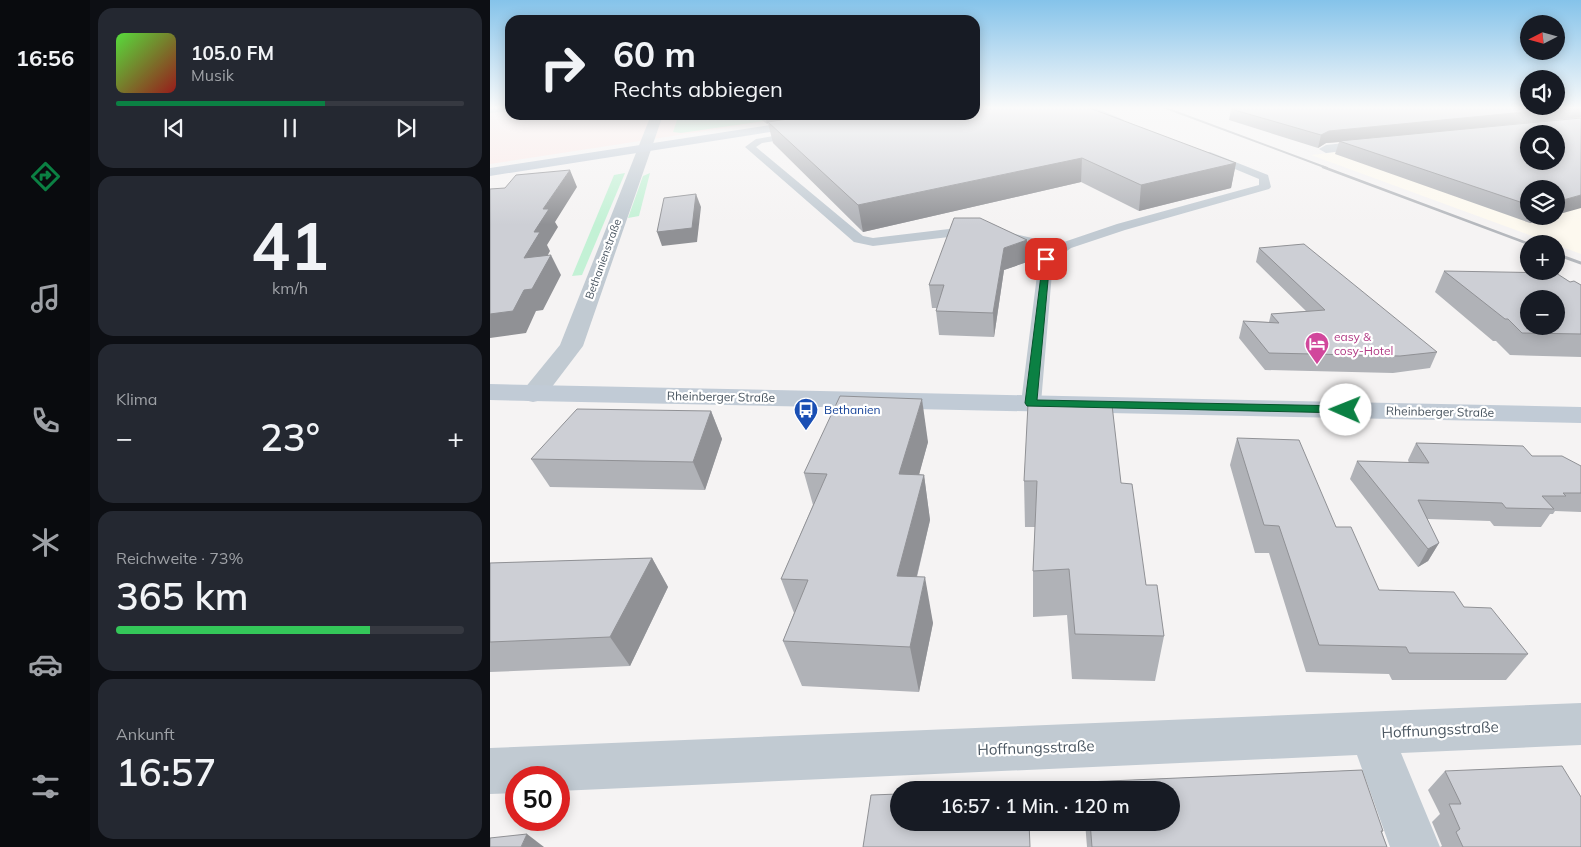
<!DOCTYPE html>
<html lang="de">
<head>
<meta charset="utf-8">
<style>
	:root { --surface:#171b24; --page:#242831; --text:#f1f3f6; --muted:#9ea1a6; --line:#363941; --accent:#0b8043 }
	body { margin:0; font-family:Mulish,sans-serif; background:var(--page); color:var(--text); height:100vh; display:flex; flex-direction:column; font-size:19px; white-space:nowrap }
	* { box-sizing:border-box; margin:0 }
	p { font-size:16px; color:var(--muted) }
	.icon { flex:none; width:28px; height:28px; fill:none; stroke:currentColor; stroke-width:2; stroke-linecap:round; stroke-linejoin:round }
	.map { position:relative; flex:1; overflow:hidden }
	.sheet { display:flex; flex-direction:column; gap:8px; padding:8px; background:#0d0f14; width:400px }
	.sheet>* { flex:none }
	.hud { position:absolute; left:15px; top:15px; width:475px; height:105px; border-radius:15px; box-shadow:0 2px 12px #0003; background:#171b24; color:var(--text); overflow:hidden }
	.needle { width:32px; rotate:264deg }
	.tools { position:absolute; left:1030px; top:15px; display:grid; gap:10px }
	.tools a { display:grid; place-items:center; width:45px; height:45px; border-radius:50%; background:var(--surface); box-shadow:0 2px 12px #0003; font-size:25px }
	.speed { position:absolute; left:15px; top:766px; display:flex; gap:10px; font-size:25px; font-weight:700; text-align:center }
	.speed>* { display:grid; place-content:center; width:65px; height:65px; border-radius:50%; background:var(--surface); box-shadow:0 2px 12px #0003; line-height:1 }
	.speed .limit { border:8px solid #d22; background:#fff; color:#111 }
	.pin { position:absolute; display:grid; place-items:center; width:42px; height:42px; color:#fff; margin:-21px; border-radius:10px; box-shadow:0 2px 8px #0006 }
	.me { position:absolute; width:55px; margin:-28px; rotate:271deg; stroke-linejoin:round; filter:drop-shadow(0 0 4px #0008) }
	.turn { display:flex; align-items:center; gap:18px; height:105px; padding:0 25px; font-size:22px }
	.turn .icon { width:65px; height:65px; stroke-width:2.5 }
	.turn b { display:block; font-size:35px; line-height:42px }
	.big { font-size:38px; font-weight:600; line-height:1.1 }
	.sheet .widget { flex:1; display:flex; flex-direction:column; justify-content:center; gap:8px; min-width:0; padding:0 18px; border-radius:15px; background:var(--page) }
	.sheet .dial { align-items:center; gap:0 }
	.dial b { font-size:65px; line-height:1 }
	.song { display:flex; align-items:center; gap:15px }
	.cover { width:60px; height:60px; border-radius:8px; background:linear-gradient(135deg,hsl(110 70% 55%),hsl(0 70% 35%)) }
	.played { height:5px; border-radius:2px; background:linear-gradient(90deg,var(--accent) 60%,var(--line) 60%) }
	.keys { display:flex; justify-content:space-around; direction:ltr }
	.heat { display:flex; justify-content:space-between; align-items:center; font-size:28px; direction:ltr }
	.charge { height:8px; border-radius:4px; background:linear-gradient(90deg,#34c759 73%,var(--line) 0) }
	.trip { position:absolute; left:400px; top:781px; width:290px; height:50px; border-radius:25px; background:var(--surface); box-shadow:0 2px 12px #0003; font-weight:600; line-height:50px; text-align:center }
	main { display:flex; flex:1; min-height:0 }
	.tab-bar { display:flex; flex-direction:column; width:90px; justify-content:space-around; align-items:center; background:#090b0e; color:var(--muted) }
	.tab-bar .icon { width:35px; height:35px }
	.tab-bar .on { color:var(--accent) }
	.tab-bar b { font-size:22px; color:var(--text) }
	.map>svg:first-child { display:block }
</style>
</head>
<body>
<main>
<nav class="tab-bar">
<b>16:56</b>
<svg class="icon on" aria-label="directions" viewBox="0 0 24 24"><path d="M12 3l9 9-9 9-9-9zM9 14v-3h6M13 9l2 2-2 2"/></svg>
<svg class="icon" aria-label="music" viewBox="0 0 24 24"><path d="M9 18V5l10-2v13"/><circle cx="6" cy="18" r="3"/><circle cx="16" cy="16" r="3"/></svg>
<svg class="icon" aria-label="phone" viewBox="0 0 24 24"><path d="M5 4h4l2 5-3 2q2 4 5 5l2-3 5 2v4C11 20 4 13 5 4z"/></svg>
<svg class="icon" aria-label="climate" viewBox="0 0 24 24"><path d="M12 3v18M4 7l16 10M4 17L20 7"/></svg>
<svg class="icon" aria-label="car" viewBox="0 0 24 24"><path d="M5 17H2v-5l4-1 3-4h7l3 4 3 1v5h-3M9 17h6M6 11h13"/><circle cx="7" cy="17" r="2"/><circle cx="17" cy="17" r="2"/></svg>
<svg class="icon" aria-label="filters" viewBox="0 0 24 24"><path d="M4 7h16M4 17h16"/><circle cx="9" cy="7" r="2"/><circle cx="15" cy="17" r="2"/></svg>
</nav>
<section class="sheet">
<div class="widget">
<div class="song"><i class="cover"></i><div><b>105.0 FM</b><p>Musik</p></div></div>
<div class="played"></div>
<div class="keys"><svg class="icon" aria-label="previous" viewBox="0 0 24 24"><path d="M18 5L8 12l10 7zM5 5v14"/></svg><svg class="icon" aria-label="pause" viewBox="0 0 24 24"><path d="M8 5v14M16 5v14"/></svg><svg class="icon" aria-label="next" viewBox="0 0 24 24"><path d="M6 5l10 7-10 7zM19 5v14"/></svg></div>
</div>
<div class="widget dial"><b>41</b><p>km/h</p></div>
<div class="widget"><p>Klima</p>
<div class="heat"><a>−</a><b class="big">23°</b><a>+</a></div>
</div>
<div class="widget"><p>Reichweite · 73%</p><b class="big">365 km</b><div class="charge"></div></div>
<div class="widget"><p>Ankunft</p><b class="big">16:57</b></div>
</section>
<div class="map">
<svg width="1091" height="847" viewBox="0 0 1091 847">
	<rect width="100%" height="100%" fill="#f5f3f3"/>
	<!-- commercial -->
	<path fill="#fdf9ef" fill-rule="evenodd" d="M1091 127V254L821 155 1030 132ZM1039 134H1066V161H1039ZM1039 189H1066V216H1039Z"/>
	<!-- medical -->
	<polygon fill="#fce8e6" points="0,107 20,107 20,115 320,115 0,164"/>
	<!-- green -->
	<g fill="#c3f1d5">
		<polygon points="260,115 274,121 191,133 183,132 188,117"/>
		<polygon points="135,173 92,275 82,276 124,175"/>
		<polygon points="160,173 149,216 138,218 153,176"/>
	</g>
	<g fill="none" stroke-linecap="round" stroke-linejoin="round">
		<!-- service -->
		<g fill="#c1cad2" fill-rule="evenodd">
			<polygon points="20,107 20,111 0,113 0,109"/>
			<polygon points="594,107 604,107 634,120 627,122"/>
			<polygon points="162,115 228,115 224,118 166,119 163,118"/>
			<polygon points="307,132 310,133 310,137 272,143 266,147 373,236 383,238 459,229 503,229 568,244 627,224 769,185 769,179 716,157 716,153 720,152 778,175 781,187 779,189 635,230 581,248 563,261 551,403 548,407 541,409 534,407 531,403 549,259 559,250 503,237 459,237 383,246 364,242 255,147 266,139"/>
		</g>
		<!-- minor -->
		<g fill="#c1cad2" fill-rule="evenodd">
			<polygon points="161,115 173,115 93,346 52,400 43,402 34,400 30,394 70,345"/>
			<polygon points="883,140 890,144 888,147 836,153 829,149 836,145"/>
			<polygon points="1091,703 1091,745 911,753 950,847 900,847 867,755 69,791 69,778 26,778 26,793 0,794 0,748"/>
		</g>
		<!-- secondary -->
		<g fill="#c1cbd6" fill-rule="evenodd">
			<polygon points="346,115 375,115 369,118 0,176 0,168"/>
			<polygon points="0,384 1091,407 1091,423 0,400"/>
		</g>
		<!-- rail-far2 -->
		<polyline stroke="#b5b8bd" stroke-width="2" points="673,107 837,168"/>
		<!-- rail-far1 -->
		<polyline stroke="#b5b8bd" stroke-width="2.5" points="833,167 1039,244"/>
		<!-- rail -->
		<polyline stroke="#b5b8bd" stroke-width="3" points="1066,254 1091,263"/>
	</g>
	<!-- wall -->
	<g fill="#b0b2b7">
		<polygon points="1091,107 1091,117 1039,189 1039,216 1063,216 1040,223 845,154 849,142 836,143 828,148 739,120 741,109"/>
		<polygon points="265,115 485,115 746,163 741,188 649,211 591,182 373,232 283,143 278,123 277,124"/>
		<polygon points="537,240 537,262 514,270 504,337 449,335 446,311 447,308 442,308 439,285"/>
		<polygon points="769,248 947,352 940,368 903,373 775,370 749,338 753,321 779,322 781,314 816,311 766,262"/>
		<polygon points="954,271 1080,282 1091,285 1091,357 1020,355 1006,341 1003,341 945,292"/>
		<polygon points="221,411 232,439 215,490 60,487 41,459"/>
		<polygon points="747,438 846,527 889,590 974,607 1038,654 1016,680 902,680 899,674 816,672 779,553 765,553 740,465"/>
		<polygon points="438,442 429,474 434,475 440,520 427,577 443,623 429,692 312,686 293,641 304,613 291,579 323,505 314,473"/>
		<polygon points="926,443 1042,456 1091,466 1091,512 1065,511 1063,514 1060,514 1051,527 1004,526 1000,521 937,519 949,543 938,561 928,567 860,479 867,461 919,463 918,460"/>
		<polygon points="534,481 631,483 656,585 674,636 665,681 582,679 577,615 543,617 543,571 545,527 535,527"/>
		<polygon points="162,558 178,587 140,666 0,672 0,563"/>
		<polygon points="872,770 893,831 892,832 897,847 597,847 595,822 681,822 681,790 595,790 596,782"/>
		<polygon points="955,771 1091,847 950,847 952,846 942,822 950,814 938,790"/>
	</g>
	<!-- shaded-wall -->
	<g fill="#909195">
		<polygon points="1086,107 1091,107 1091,117 850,142 849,141 849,142 836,143 828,148 831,135 839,131"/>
		<polygon points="275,115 408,115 289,133 287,122 278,122 278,123 277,124"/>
		<polygon points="592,158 591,182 373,232 368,205"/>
		<polygon points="746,163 741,188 649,211 651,185"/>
		<polygon points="80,170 87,187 65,222 68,227 57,245 60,251 45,279 34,258 53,209"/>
		<polygon points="206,194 211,207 207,242 172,246 167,232"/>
		<polygon points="1091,195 1091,208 1066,215 1066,202"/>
		<polygon points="1044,216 1063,216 1040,223"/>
		<polygon points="537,240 537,262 514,270 504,337 503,313 514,248"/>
		<polygon points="61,255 71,275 53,310 46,311 36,333 0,338 0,314 34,290"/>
		<polygon points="432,399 438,442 417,519 409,474"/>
		<polygon points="221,411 232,439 215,490 203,462"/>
		<polygon points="434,475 440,520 416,621 407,576"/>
		<polygon points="949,543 938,561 928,567 938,549"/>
		<polygon points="162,558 178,587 140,666 120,637"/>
		<polygon points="435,577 443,623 429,692 420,647"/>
		<polygon points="37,834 54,847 31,847"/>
	</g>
	<!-- building -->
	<g fill="#cdcfd5" stroke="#909195" fill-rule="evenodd">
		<polygon points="485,107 597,107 746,163 651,185 592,158 368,205 278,122 325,115 485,115"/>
		<polygon points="752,107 1086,107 839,131 831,135 741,109"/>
		<path d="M1091 118V195L1066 202V189H1039V205L849 141ZM1039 134H1066V161H1039Z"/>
		<polygon points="80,170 53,209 59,209 44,232 50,232 34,258 61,255 42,289 34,290 23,311 0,314 0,189 15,188 26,175"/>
		<polygon points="206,194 202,228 167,232 174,198"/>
		<polygon points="464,218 490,218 537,240 514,248 503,313 446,311 454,285 439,285"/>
		<polygon points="814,244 947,352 910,356 779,353 753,321 789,323 781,314 835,310 769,248"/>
		<path d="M954 271 1066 273 1080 282 1084 281 1091 285V334L1032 333 1018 319H1015ZM1039 299H1066V326H1039Z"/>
		<polygon points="350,396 432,399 409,474 434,475 407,576 435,577 420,647 293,641 318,580 291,579 337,474 314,473"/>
		<polygon points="538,404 622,405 631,483 642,484 656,585 667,585 674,636 585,634 579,569 543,571 547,481 534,481"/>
		<polygon points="87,409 221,411 203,462 41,459"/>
		<polygon points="747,438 809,440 846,527 861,527 889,590 964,592 974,607 1001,608 1038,654 919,653 916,647 829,645 789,526 774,525"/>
		<polygon points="926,443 1033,446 1042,456 1072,456 1091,466 1091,493 1073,493 1076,496 1052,496 1064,509 1016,508 1012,503 928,500 949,543 938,549 867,461 939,463"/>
		<polygon points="162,558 120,637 0,642 0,563"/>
		<polygon points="1072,766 1091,797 1091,847 973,847 966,832 970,829 959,804 971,804 955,771"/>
		<polygon points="872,770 893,831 891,831 897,847 602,847 600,822 681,822 681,790 597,790 596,782"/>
		<polygon points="538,787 538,790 475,790"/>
		<polygon points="409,794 409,822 539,822 540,847 373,847 381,795"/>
		<polygon points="37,834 31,847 0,847 0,838"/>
	</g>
	<!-- sky -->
	<linearGradient id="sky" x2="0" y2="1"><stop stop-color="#85c3ea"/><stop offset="0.48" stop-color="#fafafa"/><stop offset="1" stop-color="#fafafa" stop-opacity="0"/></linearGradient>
	<rect width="1091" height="225" fill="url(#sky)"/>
	<!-- route -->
	<polygon fill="#0b8043" stroke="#07532c" points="556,256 560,259 547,400 856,406 862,410 856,413 537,406 535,403 553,259"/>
	<!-- icons -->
	<defs>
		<symbol id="hotel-pin" viewBox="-11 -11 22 30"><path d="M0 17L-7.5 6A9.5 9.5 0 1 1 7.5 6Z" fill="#d1479c" stroke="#fff"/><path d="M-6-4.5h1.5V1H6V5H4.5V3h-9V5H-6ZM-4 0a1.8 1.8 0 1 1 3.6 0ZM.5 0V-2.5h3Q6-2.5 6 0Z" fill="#fff"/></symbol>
		<symbol id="bus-pin" viewBox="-11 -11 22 30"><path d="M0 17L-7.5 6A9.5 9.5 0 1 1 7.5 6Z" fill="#1a4fb4" stroke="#fff"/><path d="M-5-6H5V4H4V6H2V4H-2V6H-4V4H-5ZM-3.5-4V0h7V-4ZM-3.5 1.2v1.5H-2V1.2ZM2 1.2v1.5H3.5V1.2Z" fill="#fff"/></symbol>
	</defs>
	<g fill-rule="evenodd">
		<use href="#hotel-pin" x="813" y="330" width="28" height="38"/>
		<use href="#bus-pin" x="302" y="396" width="28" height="38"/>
	</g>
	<g text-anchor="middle" stroke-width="4.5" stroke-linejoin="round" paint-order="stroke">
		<!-- far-street labels -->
		<g font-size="11" fill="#4a5661" stroke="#fff">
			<text transform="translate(113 259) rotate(-70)" y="4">Bethanienstraße</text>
		</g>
		<!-- hotel labels -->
		<g font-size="12" fill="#b23c85" stroke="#fff" text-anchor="start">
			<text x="844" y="341">easy &amp;<tspan x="844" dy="14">cosy-Hotel</tspan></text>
		</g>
		<!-- street labels -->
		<g font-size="12" fill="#4a5661" stroke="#fff">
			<text transform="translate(231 397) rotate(1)" y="4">Rheinberger Straße</text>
			<text transform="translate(950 412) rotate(1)" y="4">Rheinberger Straße</text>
		</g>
		<!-- transit labels -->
		<g font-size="12" fill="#164399" stroke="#fff" text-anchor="start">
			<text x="334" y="414">Bethanien</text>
		</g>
		<!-- near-street labels -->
		<g font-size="15" fill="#4a5661" stroke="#fff">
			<text transform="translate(950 730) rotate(-3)" y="5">Hoffnungsstraße</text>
			<text transform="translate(546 748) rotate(-2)" y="5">Hoffnungsstraße</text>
		</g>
	</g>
</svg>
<div class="tools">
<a><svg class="needle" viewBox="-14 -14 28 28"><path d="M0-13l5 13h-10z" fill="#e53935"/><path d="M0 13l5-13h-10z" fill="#9ea1a6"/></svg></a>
<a><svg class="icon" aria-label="sound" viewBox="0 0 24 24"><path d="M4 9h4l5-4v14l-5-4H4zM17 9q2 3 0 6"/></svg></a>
<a><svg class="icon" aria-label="search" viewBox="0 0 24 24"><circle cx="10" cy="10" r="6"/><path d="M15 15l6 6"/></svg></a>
<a><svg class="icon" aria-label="layers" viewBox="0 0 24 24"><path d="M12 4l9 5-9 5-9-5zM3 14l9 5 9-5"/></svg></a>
<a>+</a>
<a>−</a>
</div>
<div class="speed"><div class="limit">50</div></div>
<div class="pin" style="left:556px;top:259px;background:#d93025"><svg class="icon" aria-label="arrive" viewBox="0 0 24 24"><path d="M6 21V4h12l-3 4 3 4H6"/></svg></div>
<svg class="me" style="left:856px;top:410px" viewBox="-20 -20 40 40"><circle r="19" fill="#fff"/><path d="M0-13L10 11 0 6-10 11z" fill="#0b8043"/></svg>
<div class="trip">16:57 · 1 Min. · 120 m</div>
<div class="hud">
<div class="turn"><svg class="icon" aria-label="right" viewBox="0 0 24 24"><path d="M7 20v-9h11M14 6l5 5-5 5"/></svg><div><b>60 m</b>Rechts abbiegen</div></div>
</div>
</div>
</main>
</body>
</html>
